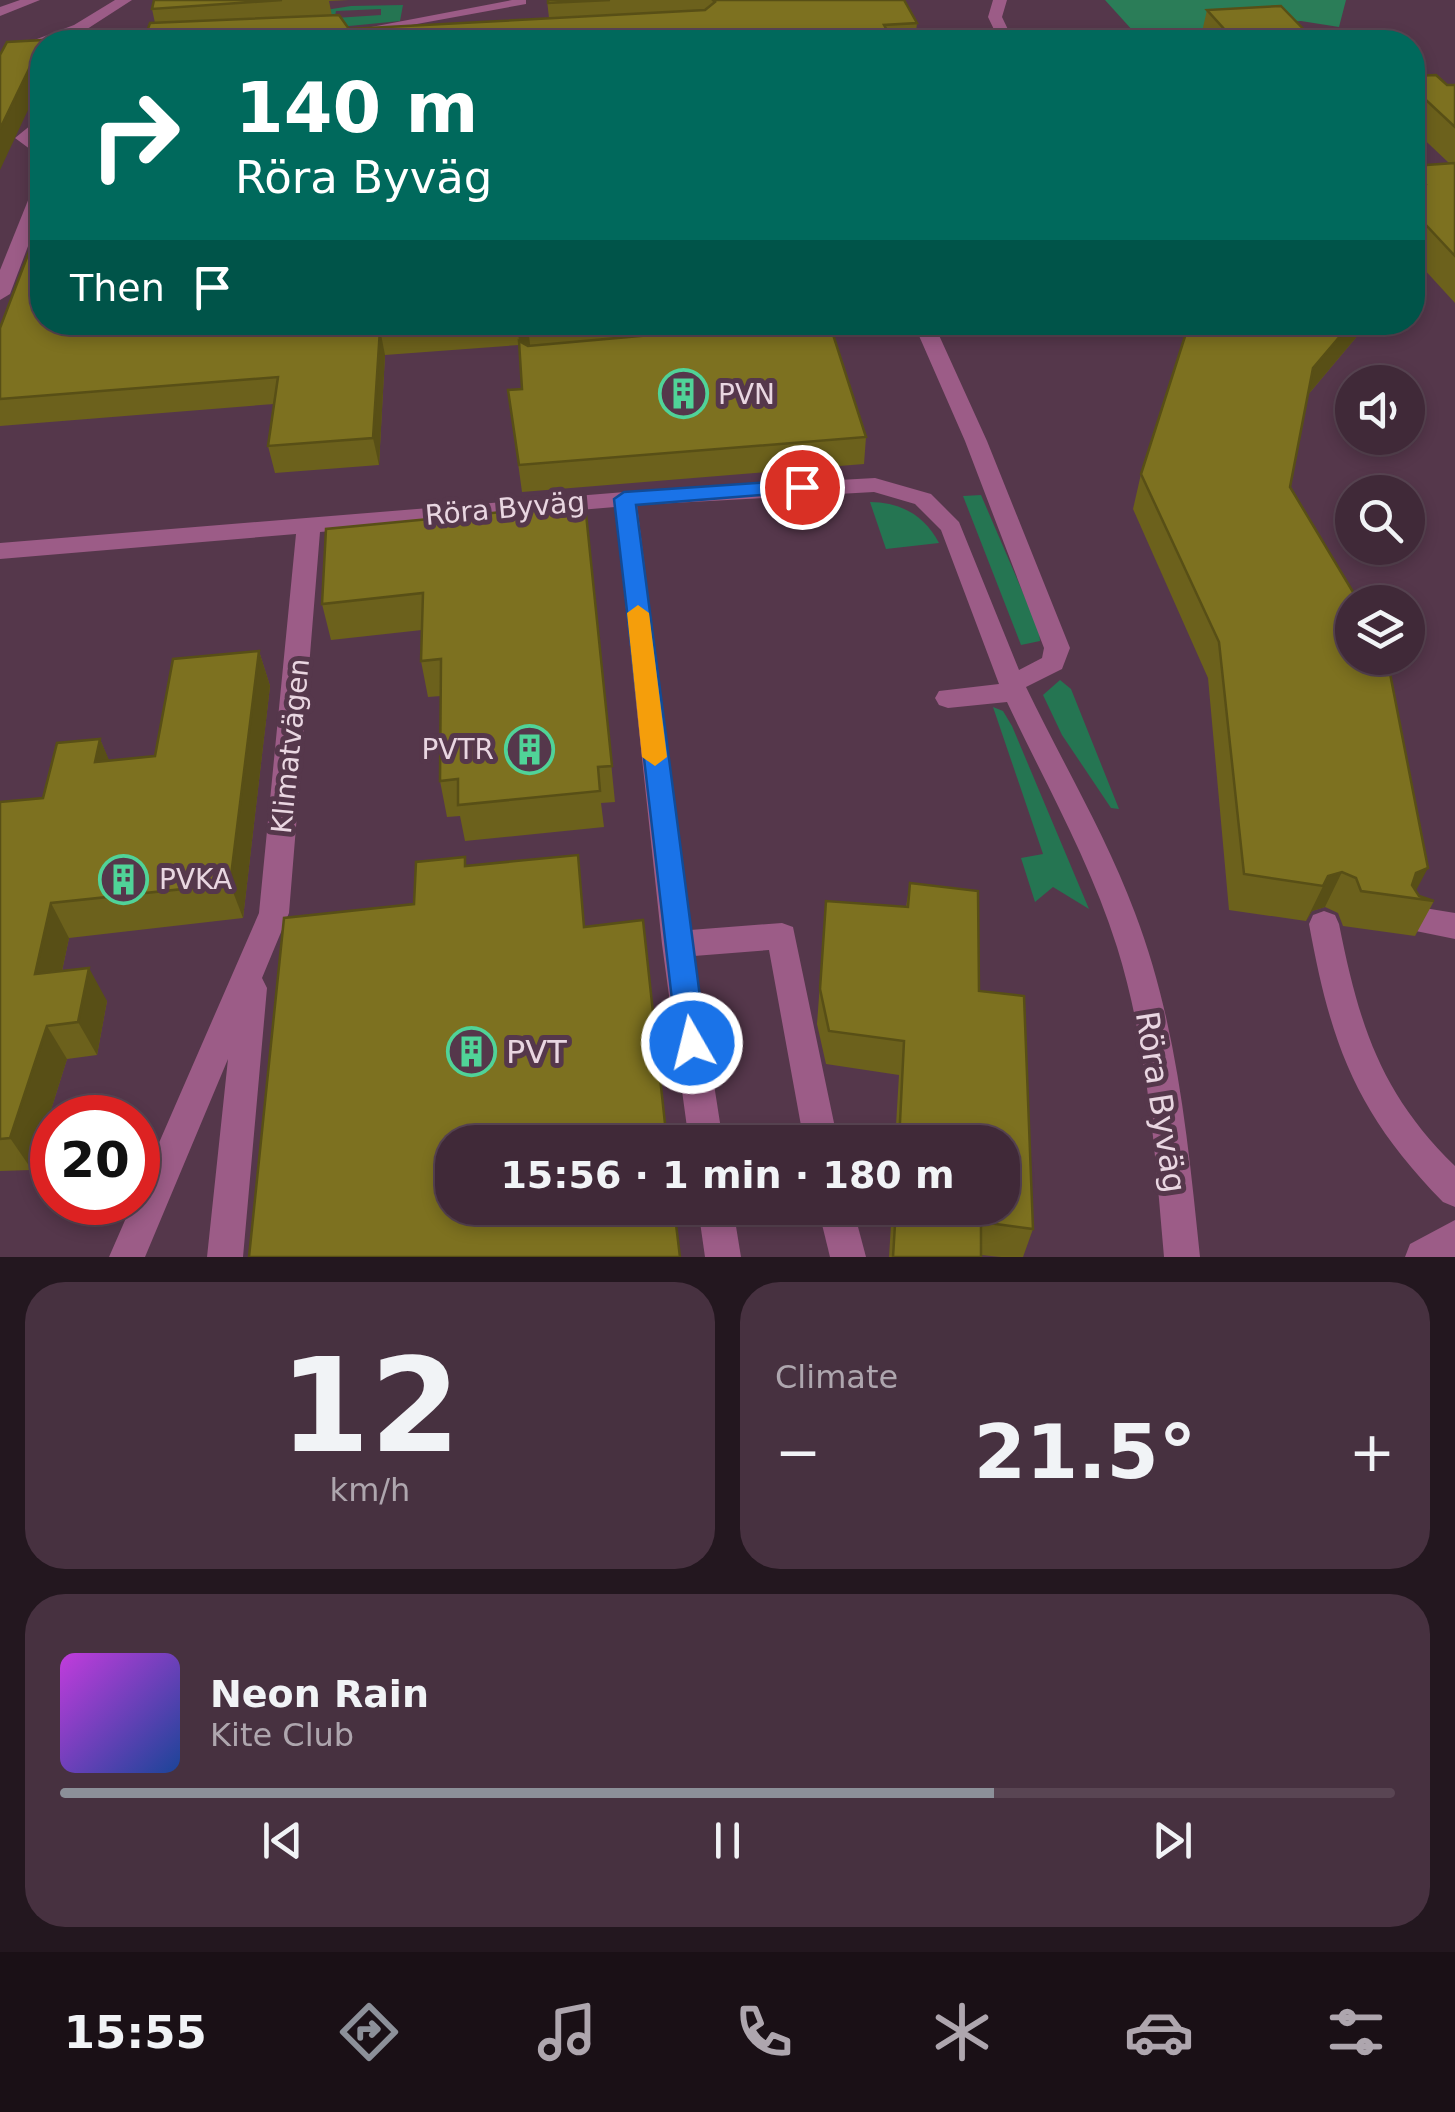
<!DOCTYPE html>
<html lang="en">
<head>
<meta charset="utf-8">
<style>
	:root { --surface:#402938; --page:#473140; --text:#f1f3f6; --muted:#aea6ae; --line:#594553; --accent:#8c9099 }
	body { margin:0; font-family:"DejaVu Sans",sans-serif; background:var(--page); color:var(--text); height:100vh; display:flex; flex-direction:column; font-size:38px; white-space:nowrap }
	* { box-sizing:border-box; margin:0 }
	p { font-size:32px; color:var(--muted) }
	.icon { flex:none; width:55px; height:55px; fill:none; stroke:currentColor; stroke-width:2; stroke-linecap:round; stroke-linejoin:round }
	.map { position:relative; height:1257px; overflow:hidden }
	.side { display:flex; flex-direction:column; gap:25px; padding:25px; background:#23171f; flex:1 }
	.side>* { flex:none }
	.banner { position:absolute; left:30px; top:30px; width:1395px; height:305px; border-radius:40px; box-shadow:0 5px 15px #0003,0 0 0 2px var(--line); background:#00695c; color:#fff; overflow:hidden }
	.controls { position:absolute; left:1335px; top:365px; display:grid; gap:20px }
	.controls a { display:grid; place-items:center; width:90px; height:90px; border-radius:50%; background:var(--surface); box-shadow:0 5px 15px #0003,0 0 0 2px var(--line); font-size:50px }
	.speed { position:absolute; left:30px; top:1095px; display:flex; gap:20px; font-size:50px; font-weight:700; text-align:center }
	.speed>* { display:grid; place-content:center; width:130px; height:130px; border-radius:50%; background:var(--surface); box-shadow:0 5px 15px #0003,0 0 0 2px var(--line); line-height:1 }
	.speed .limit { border:15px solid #d22; background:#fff; color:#111 }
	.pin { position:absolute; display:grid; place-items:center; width:85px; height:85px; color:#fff; margin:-42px; border:5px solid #fff; border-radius:50%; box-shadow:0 2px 10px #0007 }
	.me { position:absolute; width:110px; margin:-55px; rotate:352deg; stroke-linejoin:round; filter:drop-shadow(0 0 8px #0008) }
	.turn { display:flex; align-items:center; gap:35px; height:210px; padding:0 40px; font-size:45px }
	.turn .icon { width:130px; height:130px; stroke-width:2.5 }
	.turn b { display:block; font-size:70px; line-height:85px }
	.then { display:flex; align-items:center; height:95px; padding:0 40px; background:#0003; gap:20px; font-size:38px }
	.big { font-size:75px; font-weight:700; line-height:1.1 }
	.side .widget { flex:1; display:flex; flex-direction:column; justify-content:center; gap:15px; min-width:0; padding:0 35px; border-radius:40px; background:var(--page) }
	.side .dial { align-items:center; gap:0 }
	.dial b { font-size:130px; line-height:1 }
	.song { display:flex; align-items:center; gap:30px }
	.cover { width:120px; height:120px; border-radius:15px; background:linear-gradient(135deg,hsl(290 70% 55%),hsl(220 70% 35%)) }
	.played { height:10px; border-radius:5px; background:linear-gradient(90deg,var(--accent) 70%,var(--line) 70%) }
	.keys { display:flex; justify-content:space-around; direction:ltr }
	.heat { display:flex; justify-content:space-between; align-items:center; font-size:55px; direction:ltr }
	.side .tiles { flex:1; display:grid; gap:25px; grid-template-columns:1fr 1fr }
	.widget:last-child { grid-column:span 2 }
	.trip { position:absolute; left:435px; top:1125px; width:585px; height:100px; border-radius:40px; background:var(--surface); box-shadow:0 5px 15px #0003,0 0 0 2px var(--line); font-weight:700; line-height:100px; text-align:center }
	.tabs { display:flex; height:160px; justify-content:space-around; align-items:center; background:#1a1016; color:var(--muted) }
	.tabs .icon { width:70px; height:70px }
	.tabs .on { color:var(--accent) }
	.tabs b { font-size:45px; color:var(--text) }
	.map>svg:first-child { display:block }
</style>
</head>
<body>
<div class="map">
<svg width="1455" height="1257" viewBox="0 0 1455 1257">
	<rect width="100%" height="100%" fill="#55374b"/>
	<!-- green -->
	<g fill="#257552">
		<polygon points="403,5 400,21 309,30 335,18 381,15 381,9 336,11 335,16 300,14 351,6"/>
		<polygon points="981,495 1039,630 1040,641 1021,645 963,496"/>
		<path d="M870 502C901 502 925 516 939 543L886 549Z"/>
		<polygon points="1060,680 1071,689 1119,809 1111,808 1062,735 1043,695"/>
		<polygon points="993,707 1003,711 1012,726 1089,909 1053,887 1035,902 1021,858 1043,854"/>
	</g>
	<!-- forest -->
	<polygon fill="#2b7d58" points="1105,0 1346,0 1339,27 1301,21 1197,29 1195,42 1143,42"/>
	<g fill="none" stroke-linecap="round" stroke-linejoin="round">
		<!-- minor -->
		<g fill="#9c5c87" fill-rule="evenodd">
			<polygon points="20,0 40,0 0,16 0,7"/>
			<polygon points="115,0 132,0 84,31 42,42 42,47 0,63 0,53 74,25"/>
			<polygon points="512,0 526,0 526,4 373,32 366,28"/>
			<polygon points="993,0 1007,0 1002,17 1014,42 1000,42 988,17"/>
			<polygon points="42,116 42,129 33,138 42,145 42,158 15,138"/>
			<polygon points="42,183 42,209 10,294 0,300 0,270 33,188"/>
			<path d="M913 322H933L987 441 1070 648 1062 669 1026 687C1062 762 1106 835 1135 913 1177 1023 1188 1141 1200 1257H1164C1155 1153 1148 1047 1117 947 1090 861 1045 783 1007 702L948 708 939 705 935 698 939 691 999 684 941 530 915 504 874 492 637 505 690 930 782 923 793 927 838 1142H804L769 950 694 956 723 1142H689L662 944 615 507 320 532 289 913 262 978 267 988 243 1257H207L228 1059 145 1257H109L133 1202H138V1191L259 913 296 534 0 559V543L625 492 875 478 931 494 959 522 1019 670 1042 658 1044 648 965 441Z"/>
			<polygon points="1412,906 1455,913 1455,939 1401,928 1397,919 1401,910"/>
			<path d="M1324 911 1335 915 1339 924C1359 1024 1380 1093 1455 1166V1207L1443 1202C1356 1113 1331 1045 1309 924L1313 915Z"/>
			<polygon points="698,1208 733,1208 741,1257 705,1257"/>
			<polygon points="818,1208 853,1208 866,1257 830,1257"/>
			<polygon points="1455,1220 1455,1257 1405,1257 1410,1244"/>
		</g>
	</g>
	<!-- wall -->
	<g fill="#6c611c">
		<polygon points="154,0 349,0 329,1 332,16 349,29 549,18 547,0 904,0 917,23 915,42 111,42 144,40 155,23 152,9"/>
		<polygon points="1207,10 1316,42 1211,42 1202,32"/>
		<polygon points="1412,76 1447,85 1455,85 1455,303 1412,256 1412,166 1449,163 1412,128"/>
		<polygon points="42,322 829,322 866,437 864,464 522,492 508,390 522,389 519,345 385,355 379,465 275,473 268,446 274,404 0,426 0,328"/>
		<polygon points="1194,322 1369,322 1307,396 1290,487 1416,891 1419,896 1434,901 1415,936 1343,926 1338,913 1325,907 1312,911 1306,921 1229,910 1208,678 1133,509 1141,474"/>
		<polygon points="585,504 615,802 601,803 604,827 465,841 460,816 447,817 440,781 441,696 428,697 421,661 422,630 331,640 322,604"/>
		<polygon points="259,651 270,686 243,918 69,938 62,971 107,1001 97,1055 67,1059 32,1170 0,1171 0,802 43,798 100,739 109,761 155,756"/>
		<polygon points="910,883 979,991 1033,1229 1023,1257 1001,1257 981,1255 981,1257 889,1257 892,1208 1002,1208 1002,1142 895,1142 899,1075 826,1064 817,1024 826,901 906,907"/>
	</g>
	<!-- shaded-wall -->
	<g fill="#584f16">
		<polygon points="42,43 42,80 0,170 0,129"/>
		<polygon points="1352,322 1369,322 1301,403 1313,368"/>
		<polygon points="528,327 531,353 521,359 518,332"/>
		<polygon points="380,329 385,355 379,465 373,438"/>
		<polygon points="259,651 270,686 243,918 230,884"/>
		<polygon points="100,739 115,774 95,762"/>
		<polygon points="1428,868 1412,898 1404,897 1416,873"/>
		<polygon points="1342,872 1325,907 1312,911 1306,921 1328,876"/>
		<polygon points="51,903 69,938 54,1008 35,974"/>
		<polygon points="89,968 107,1001 97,1055 78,1022"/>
		<polygon points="47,1026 67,1059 32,1170 10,1138"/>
	</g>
	<!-- building -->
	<g fill="#7d7120" stroke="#584f16" stroke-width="2.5">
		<polygon points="154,0 282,0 152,9"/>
		<polygon points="548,0 610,0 548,3"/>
		<polygon points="713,0 904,0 917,23 884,25 888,32 853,34 857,41 831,42 111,42 144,40 150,23 339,15 349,29 705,10 715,2"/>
		<polygon points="1281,6 1316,42 1236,42 1207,10"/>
		<polygon points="44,40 42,42 0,129 0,55 7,42"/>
		<polygon points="1436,75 1447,85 1455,85 1455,127 1412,87 1412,76"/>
		<polygon points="1455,163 1455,256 1412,210 1412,185 1425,184 1412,171 1412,166"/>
		<polygon points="42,218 42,322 462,322 380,329 373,438 268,446 278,377 0,399 0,328"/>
		<polygon points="517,322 587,322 528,327 518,332"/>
		<polygon points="684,322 829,322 866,437 519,465 508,390 522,389 519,341 528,346 684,332"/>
		<polygon points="1194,322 1352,322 1313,368 1290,487 1359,602 1352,602 1352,658 1387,658 1428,868 1416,873 1412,885 1419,896 1434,901 1361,891 1356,878 1342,872 1328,876 1323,886 1244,874 1219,642 1141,474 1187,330"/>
		<polygon points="585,504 612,766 598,767 600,791 458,805 458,779 440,781 441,659 421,661 423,593 322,604 326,529"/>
		<polygon points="259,651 230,884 51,903 35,974 89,968 78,1022 47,1026 10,1138 0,1139 0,802 43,798 57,743 100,739 95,762 155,756 173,659"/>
		<polygon points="578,855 584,927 643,920 667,1142 452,1142 452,1208 674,1208 680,1257 249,1257 284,918 414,904 416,862 465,857 465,866"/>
		<polygon points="910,883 978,891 979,991 1024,996 1033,1229 981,1222 981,1257 893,1257 896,1208 1002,1208 1002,1142 899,1142 904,1041 829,1031 820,989 826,901 908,907"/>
	</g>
	<!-- route -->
	<polygon fill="#1a73e8" stroke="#114b97" stroke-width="2.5" points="802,480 809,482 809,491 636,505 706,1043 702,1053 692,1056 681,1053 677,1043 614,499 624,492"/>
	<!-- slow -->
	<polygon fill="#f59e0b" points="638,605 649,613 667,757 655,766 642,757 627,613"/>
	<!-- icons -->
	<defs>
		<symbol id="building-ring" viewBox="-11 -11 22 22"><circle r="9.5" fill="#55374b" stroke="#50d398" stroke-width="1.5"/><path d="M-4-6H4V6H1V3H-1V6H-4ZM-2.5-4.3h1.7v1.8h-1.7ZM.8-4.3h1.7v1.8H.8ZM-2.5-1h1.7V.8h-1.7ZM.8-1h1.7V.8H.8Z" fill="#50d398"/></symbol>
	</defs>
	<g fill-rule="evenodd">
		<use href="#building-ring" x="656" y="366" width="55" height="55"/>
		<use href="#building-ring" x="502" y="722" width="55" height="55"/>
		<use href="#building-ring" x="96" y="852" width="55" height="55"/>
		<use href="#building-ring" x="444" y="1024" width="55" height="55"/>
	</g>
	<g text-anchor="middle" stroke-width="10" stroke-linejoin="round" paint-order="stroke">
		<!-- poi labels -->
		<g font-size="28" fill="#e9d6e1" stroke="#55374b" text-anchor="start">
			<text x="718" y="404">PVN</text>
			<text x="494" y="759" text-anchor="end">PVTR</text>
			<text x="159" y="889">PVKA</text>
		</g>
		<!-- street labels -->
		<g font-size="28" fill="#e9d6e1" stroke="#55374b">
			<text transform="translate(505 508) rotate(-5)" y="10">Röra Byväg</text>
			<text transform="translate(290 746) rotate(-84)" y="10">Klimatvägen</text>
		</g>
		<!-- near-poi labels -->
		<g font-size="32" fill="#e9d6e1" stroke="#55374b" text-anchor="start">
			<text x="506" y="1063">PVT</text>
		</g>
		<!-- near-street labels -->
		<g font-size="32" fill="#e9d6e1" stroke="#55374b">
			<text transform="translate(1161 1102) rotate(81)" y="11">Röra Byväg</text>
		</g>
	</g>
</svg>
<div class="controls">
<a><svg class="icon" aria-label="sound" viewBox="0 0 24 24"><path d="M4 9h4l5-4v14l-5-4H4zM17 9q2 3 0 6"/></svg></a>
<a><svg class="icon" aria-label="search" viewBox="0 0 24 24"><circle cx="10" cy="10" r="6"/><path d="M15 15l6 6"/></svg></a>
<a><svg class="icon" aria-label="layers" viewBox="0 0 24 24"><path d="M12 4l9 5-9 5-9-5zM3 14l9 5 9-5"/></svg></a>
</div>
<div class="speed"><div class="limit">20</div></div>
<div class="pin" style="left:802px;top:487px;background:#d93025"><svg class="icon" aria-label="arrive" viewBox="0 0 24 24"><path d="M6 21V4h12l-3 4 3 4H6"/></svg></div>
<svg class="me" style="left:692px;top:1043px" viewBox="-20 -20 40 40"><circle r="17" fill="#1a73e8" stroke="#fff" stroke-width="3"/><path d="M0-11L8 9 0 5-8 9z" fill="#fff"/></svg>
<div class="trip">15:56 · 1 min · 180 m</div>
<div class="banner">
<div class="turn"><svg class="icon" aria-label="right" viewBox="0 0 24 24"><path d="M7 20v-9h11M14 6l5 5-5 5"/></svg><div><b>140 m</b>Röra Byväg</div></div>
<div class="then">Then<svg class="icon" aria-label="arrive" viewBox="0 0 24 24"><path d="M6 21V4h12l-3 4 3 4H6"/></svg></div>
</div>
</div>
<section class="side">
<div class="tiles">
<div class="widget dial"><b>12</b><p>km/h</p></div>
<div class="widget"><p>Climate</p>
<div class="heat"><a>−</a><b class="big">21.5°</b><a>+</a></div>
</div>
<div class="widget">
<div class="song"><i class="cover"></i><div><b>Neon Rain</b><p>Kite Club</p></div></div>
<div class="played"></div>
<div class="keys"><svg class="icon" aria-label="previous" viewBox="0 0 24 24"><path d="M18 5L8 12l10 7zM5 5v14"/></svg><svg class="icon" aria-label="pause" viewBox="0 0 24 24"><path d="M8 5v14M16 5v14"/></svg><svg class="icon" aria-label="next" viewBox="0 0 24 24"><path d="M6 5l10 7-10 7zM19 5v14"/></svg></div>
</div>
</div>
</section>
<nav class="tabs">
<b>15:55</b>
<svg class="icon on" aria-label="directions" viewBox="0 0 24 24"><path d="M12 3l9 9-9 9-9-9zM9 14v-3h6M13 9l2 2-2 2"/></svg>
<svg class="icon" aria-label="music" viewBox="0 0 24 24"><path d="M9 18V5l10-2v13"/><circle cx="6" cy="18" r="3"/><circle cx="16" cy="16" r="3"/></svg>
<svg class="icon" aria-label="phone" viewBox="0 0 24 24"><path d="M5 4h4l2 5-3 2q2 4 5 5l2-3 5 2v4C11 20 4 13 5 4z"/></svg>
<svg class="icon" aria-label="climate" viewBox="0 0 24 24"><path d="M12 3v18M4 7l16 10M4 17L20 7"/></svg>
<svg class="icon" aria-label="car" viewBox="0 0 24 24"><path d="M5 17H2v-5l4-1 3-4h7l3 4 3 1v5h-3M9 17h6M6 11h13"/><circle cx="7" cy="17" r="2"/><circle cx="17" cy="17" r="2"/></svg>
<svg class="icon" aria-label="filters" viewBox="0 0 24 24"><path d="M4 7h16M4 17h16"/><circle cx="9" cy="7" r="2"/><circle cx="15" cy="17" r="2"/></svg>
</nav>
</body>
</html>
